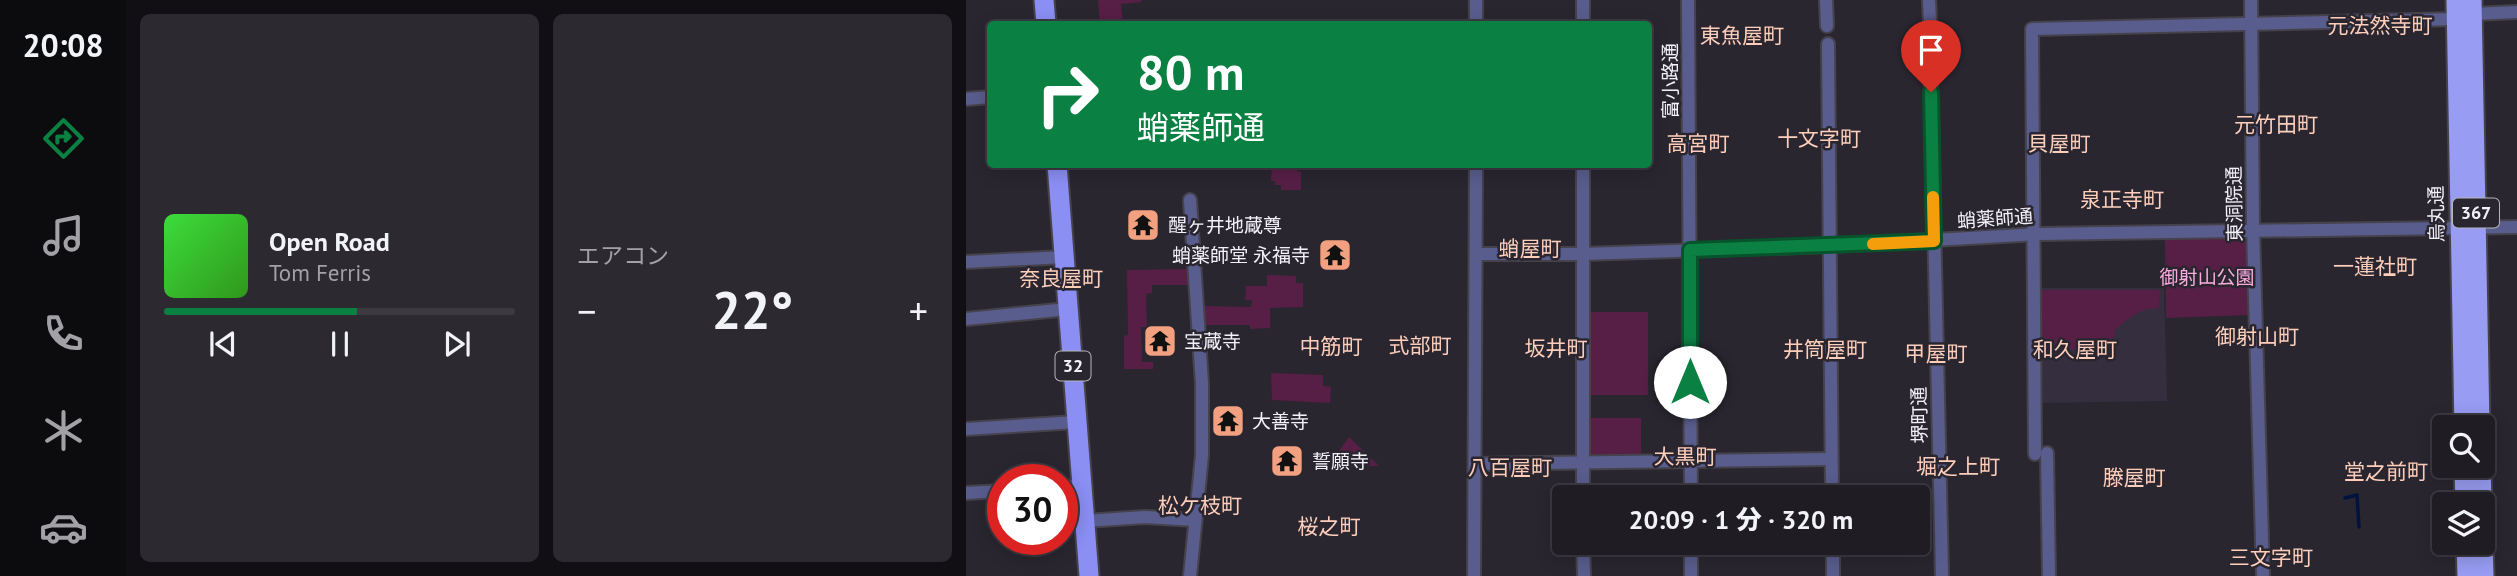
<!DOCTYPE html>
<html lang="ja">
<head>
<meta charset="utf-8">
<style>
	:root { --surface:#1f1c24; --page:#2c2931; --text:#f1f3f6; --muted:#a1a1a6; --line:#3c3a41; --accent:#0b8043 }
	body { margin:0; font-family:"PT Sans","Noto Sans JP",sans-serif; background:var(--page); color:var(--text); height:100vh; display:flex; flex-direction:column; font-size:26px; white-space:nowrap }
	* { box-sizing:border-box; margin:0 }
	p { font-size:23px; color:var(--muted) }
	.icon { flex:none; width:38px; height:38px; fill:none; stroke:currentColor; stroke-width:2; stroke-linecap:round; stroke-linejoin:round }
	.map { position:relative; flex:1; overflow:hidden }
	.details { display:flex; flex-direction:column; gap:14px; padding:14px; background:#110f14; width:840px }
	.details>* { flex:none }
	.top-card { position:absolute; left:21px; top:21px; width:665px; height:147px; border-radius:7px; box-shadow:0 4px 18px #0003,0 0 0 2px var(--line); background:#0b8043; color:#fff; overflow:hidden }
	.buttons { position:absolute; left:1466px; top:415px; display:grid; gap:14px }
	.buttons a { display:grid; place-items:center; width:63px; height:63px; border-radius:7px; background:var(--surface); box-shadow:0 4px 18px #0003,0 0 0 2px var(--line); font-size:35px }
	.speed { position:absolute; left:21px; top:464px; display:flex; gap:14px; font-size:35px; font-weight:700; text-align:center }
	.speed>* { display:grid; place-content:center; width:91px; height:91px; border-radius:50%; background:var(--surface); box-shadow:0 4px 18px #0003,0 0 0 2px var(--line); line-height:1 }
	.speed .limit { border:10px solid #d22; background:#fff; color:#111 }
	.pin { position:absolute; display:grid; place-items:center; width:60px; height:60px; color:#fff; margin:-72px -30px; border-radius:50% 50% 50% 0; rotate:-45deg; box-shadow:0 0 7px #0007 }
	.pin .icon { rotate:45deg }
	.me { position:absolute; width:77px; margin:-38px; rotate:0deg; stroke-linejoin:round; filter:drop-shadow(0 0 5px #0008) }
	.turn { display:flex; align-items:center; gap:24px; height:147px; padding:0 35px; font-size:32px }
	.turn .icon { width:91px; height:91px; stroke-width:2.5 }
	.turn b { display:block; font-size:49px; line-height:60px }
	.big { font-size:52px; font-weight:800; line-height:1.1 }
	.details .widget { flex:1; display:flex; flex-direction:column; justify-content:center; gap:10px; min-width:0; padding:0 24px; border-radius:10px; background:var(--page) }
	.song { display:flex; align-items:center; gap:21px }
	.cover { width:84px; height:84px; border-radius:10px; background:linear-gradient(135deg,hsl(120 70% 55%),hsl(110 70% 35%)) }
	.played { height:7px; border-radius:4px; background:linear-gradient(90deg,var(--accent) 55%,var(--line) 55%) }
	.keys { display:flex; justify-content:space-around; direction:ltr }
	.heat { display:flex; justify-content:space-between; align-items:center; font-size:38px; direction:ltr }
	.details .tiles { flex:1; display:grid; gap:14px; grid-template-columns:repeat(2,1fr) }
	.trip { position:absolute; left:586px; top:485px; width:378px; height:70px; border-radius:7px; background:var(--surface); box-shadow:0 4px 18px #0003,0 0 0 2px var(--line); font-weight:800; line-height:70px; text-align:center }
	main { display:flex; flex:1; min-height:0 }
	.menu { display:flex; flex-direction:column; width:126px; justify-content:space-around; align-items:center; background:#0c0b0e; color:var(--muted) }
	.menu .icon { width:49px; height:49px }
	.menu .selected { color:var(--accent) }
	.menu b { font-size:32px; color:var(--text) }
	.map>svg:first-child { display:block }
</style>
</head>
<body>
<main>
<nav class="menu">
<b>20:08</b>
<svg class="icon selected" aria-label="directions" viewBox="0 0 24 24"><path d="M12 3l9 9-9 9-9-9zM9 14v-3h6M13 9l2 2-2 2"/></svg>
<svg class="icon" aria-label="music" viewBox="0 0 24 24"><path d="M9 18V5l10-2v13"/><circle cx="6" cy="18" r="3"/><circle cx="16" cy="16" r="3"/></svg>
<svg class="icon" aria-label="phone" viewBox="0 0 24 24"><path d="M5 4h4l2 5-3 2q2 4 5 5l2-3 5 2v4C11 20 4 13 5 4z"/></svg>
<svg class="icon" aria-label="climate" viewBox="0 0 24 24"><path d="M12 3v18M4 7l16 10M4 17L20 7"/></svg>
<svg class="icon" aria-label="car" viewBox="0 0 24 24"><path d="M5 17H2v-5l4-1 3-4h7l3 4 3 1v5h-3M9 17h6M6 11h13"/><circle cx="7" cy="17" r="2"/><circle cx="17" cy="17" r="2"/></svg>
</nav>
<section class="details">
<div class="tiles">
<div class="widget">
<div class="song"><i class="cover"></i><div><b>Open Road</b><p>Tom Ferris</p></div></div>
<div class="played"></div>
<div class="keys"><svg class="icon" aria-label="previous" viewBox="0 0 24 24"><path d="M18 5L8 12l10 7zM5 5v14"/></svg><svg class="icon" aria-label="pause" viewBox="0 0 24 24"><path d="M8 5v14M16 5v14"/></svg><svg class="icon" aria-label="next" viewBox="0 0 24 24"><path d="M6 5l10 7-10 7zM19 5v14"/></svg></div>
</div>
<div class="widget"><p>エアコン</p>
<div class="heat"><a>−</a><b class="big">22°</b><a>+</a></div>
</div>
</div>
</section>
<div class="map">
<svg width="1551" height="576" viewBox="0 0 1551 576">
	<rect width="100%" height="100%" fill="#292630"/>
	<!-- built -->
	<polygon fill="#342e3e" points="1072,288 1198,288 1201,401 1072,403"/>
	<!-- green -->
	<g fill="#571f46">
		<polygon points="132,0 175,0 175,2 155,4 157,24 134,24"/>
		<polygon points="306,165 331,165 331,171 335,172 335,190 315,190 315,185 309,185 309,181 305,181"/>
		<polygon points="1282,238 1284,315 1200,318 1199,239"/>
		<polygon points="224,269 224,285 186,285 186,293 180,294 181,327 175,327 176,362 187,362 187,369 158,369 158,336 162,335 161,270"/>
		<polygon points="301,275 330,276 330,283 337,283 337,307 304,308 304,328 284,329 284,325 239,325 237,306 285,307 286,300 279,300 280,286 301,286"/>
		<path d="M1076 290H1194L1193 308C1172 309 1166 316 1149 330V336L1139 345 1128 347 1126 349H1076Z"/>
		<rect x="623" y="312" width="59" height="83"/>
		<polygon points="305,373 357,375 357,386 365,387 364,403 306,400"/>
		<rect x="618" y="418" width="57" height="37"/>
		<polygon points="383,437 413,466 362,467"/>
	</g>
	<g fill="none" stroke-linecap="round" stroke-linejoin="round">
		<!-- stream -->
		<polyline stroke="#00133f" stroke-width="3.5" points="1379,498 1391,495 1393,527"/>
		<defs>
			<g id="minor">
				<polyline points="510,0 510,24"/>
				<polyline points="722,0 725,497"/>
				<polyline points="860,0 861,26"/>
				<polyline points="963,0 964,23"/>
				<polyline points="1285,0 1287,228 1297,576"/>
				<polyline points="617,24 617,0"/>
				<polyline points="964,42 976,576"/>
				<polyline points="862,44 866,497"/>
				<polyline points="0,99 24,97"/>
				<polyline points="510,254 617,254 863,246 1072,234 1551,227"/>
				<polyline points="0,262 98,257"/>
				<polyline points="0,319 102,309"/>
				<polyline points="0,429 111,422"/>
				<polyline points="1081,453 1083,576"/>
				<polyline points="1069,454 1066,29 1490,19 1506,14 1551,12"/>
				<polyline points="509,464 865,459"/>
				<polyline points="96,487 116,486"/>
				<polyline points="0,493 37,491"/>
				<polyline points="617,497 617,164"/>
				<polyline points="119,521 179,517 229,520"/>
				<polyline points="617,542 618,576"/>
				<polyline points="725,542 725,576"/>
				<polyline points="867,542 867,576"/>
				<polyline points="224,576 236,455 236,384 224,200"/>
				<polyline points="508,576 510,164"/>
			</g>
			<g id="primary">
				<polyline points="78,0 80,24"/>
				<polyline points="91,164 123,576"/>
			</g>
			<g id="trunk">
				<polyline points="1490,0 1498,427"/>
				<polyline points="1506,0 1514,427"/>
				<polyline points="1498,466 1499,504"/>
				<polyline points="1515,466 1516,504"/>
				<polyline points="1500,542 1501,576"/>
				<polyline points="1517,542 1518,576"/>
			</g>
		</defs>
		<!-- minor casing -->
		<use href="#minor" stroke="#45424c" stroke-width="16"/>
		<!-- primary casing -->
		<use href="#primary" stroke="#45424c" stroke-width="23"/>
		<!-- trunk casing -->
		<use href="#trunk" stroke="#45424c" stroke-width="23"/>
		<!-- minor -->
		<use href="#minor" stroke="#595d8d" stroke-width="12"/>
		<!-- primary -->
		<use href="#primary" stroke="#8b8ef3" stroke-width="19"/>
		<!-- trunk -->
		<use href="#trunk" stroke="#989cf2" stroke-width="19"/>
	</g>
	<g fill="none" stroke-linecap="round" stroke-linejoin="round">
		<defs>
			<polyline id="route" points="724,382 724,250 968,241 965,92"/>
		</defs>
		<!-- route casing -->
		<use href="#route" stroke="#07532c" stroke-width="18"/>
		<!-- route -->
		<use href="#route" stroke="#0b8043" stroke-width="12"/>
		<!-- slow -->
		<polyline stroke="#f59e0b" stroke-width="12" points="907,244 968,241 967,197"/>
	</g>
	<!-- icons -->
	<defs>
		<symbol id="temple-square" viewBox="-11 -11 22 22"><rect x="-9" y="-9" width="18" height="18" rx="4" fill="#f2a07f" stroke="#292630"/><path d="M0-6L5-2H3V0L6.5 2.5H4V6H1.5V3h-3V6H-4V2.5H-6.5L-3 0V-2H-5Z" fill="#111"/></symbol>
	</defs>
	<g fill-rule="evenodd">
		<use href="#temple-square" x="158" y="206" width="38" height="38"/>
		<use href="#temple-square" x="350" y="236" width="38" height="38"/>
		<use href="#temple-square" x="175" y="322" width="38" height="38"/>
		<use href="#temple-square" x="243" y="402" width="38" height="38"/>
		<use href="#temple-square" x="302" y="442" width="38" height="38"/>
	</g>
	<g text-anchor="middle" stroke-width="5" stroke-linejoin="round" paint-order="stroke">
		<!-- shield labels -->
		<g fill="#292630" stroke="#b6b4bc" stroke-width="2">
			<rect x="1487" y="198.5" width="46" height="29" rx="5"/>
			<rect x="89.5" y="351.5" width="35" height="29" rx="5"/>
		</g>
		<g font-size="18" font-weight="bold" fill="#f3f1f8">
			<text x="1510" y="219">367</text>
			<text x="107" y="372">32</text>
		</g>
		<!-- street labels -->
		<g font-size="19" fill="#f3f1f8" stroke="#292630">
			<text transform="translate(704 81) rotate(-90)" y="7">富小路通</text>
			<text transform="translate(1268 204) rotate(-91)" y="7">東洞院通</text>
			<text transform="translate(1470 214) rotate(-91)" y="7">烏丸通</text>
			<text transform="translate(1029 218) rotate(-4)" y="7">蛸薬師通</text>
			<text transform="translate(953 415) rotate(-91)" y="7">堺町通</text>
		</g>
		<!-- poi labels -->
		<g font-size="19" fill="#f3f1f8" stroke="#292630" text-anchor="start">
			<text x="202" y="232">醒ヶ井地蔵尊</text>
			<text x="344" y="262" text-anchor="end">蛸薬師堂 永福寺</text>
			<text x="218" y="348">宝蔵寺</text>
			<text x="286" y="428">大善寺</text>
			<text x="346" y="468">誓願寺</text>
		</g>
		<!-- park labels -->
		<g font-size="19" fill="#faaadd" stroke="#292630">
			<text x="1241" y="284">御射山公園</text>
		</g>
		<!-- neighbourhood labels -->
		<g font-size="21" fill="#fecebb" stroke="#292630">
			<text x="1414" y="33">元法然寺町</text>
			<text x="776" y="43">東魚屋町</text>
			<text x="1310" y="132">元竹田町</text>
			<text x="853" y="146">十文字町</text>
			<text x="732" y="151">高宮町</text>
			<text x="1093" y="151">貝屋町</text>
			<text x="1156" y="207">泉正寺町</text>
			<text x="564" y="256">蛸屋町</text>
			<text x="1409" y="274">一蓮社町</text>
			<text x="95" y="286">奈良屋町</text>
			<text x="1291" y="344">御射山町</text>
			<text x="454" y="353">式部町</text>
			<text x="365" y="354">中筋町</text>
			<text x="590" y="356">坂井町</text>
			<text x="859" y="357">井筒屋町</text>
			<text x="1109" y="357">和久屋町</text>
			<text x="970" y="361">甲屋町</text>
			<text x="719" y="464">大黒町</text>
			<text x="992" y="474">堀之上町</text>
			<text x="544" y="475">八百屋町</text>
			<text x="1420" y="479">堂之前町</text>
			<text x="1168" y="485">滕屋町</text>
			<text x="234" y="513">松ケ枝町</text>
			<text x="363" y="534">桜之町</text>
			<text x="1305" y="565">三文字町</text>
		</g>
	</g>
</svg>
<div class="buttons">
<a><svg class="icon" aria-label="search" viewBox="0 0 24 24"><circle cx="10" cy="10" r="6"/><path d="M15 15l6 6"/></svg></a>
<a><svg class="icon" aria-label="layers" viewBox="0 0 24 24"><path d="M12 4l9 5-9 5-9-5zM3 14l9 5 9-5"/></svg></a>
</div>
<div class="speed"><div class="limit">30</div></div>
<div class="pin" style="left:965px;top:92px;background:#d93025"><svg class="icon" aria-label="arrive" viewBox="0 0 24 24"><path d="M6 21V4h12l-3 4 3 4H6"/></svg></div>
<svg class="me" style="left:724px;top:382px" viewBox="-20 -20 40 40"><circle r="19" fill="#fff"/><path d="M0-13L10 11 0 6-10 11z" fill="#0b8043"/></svg>
<div class="trip">20:09 · 1 分 · 320 m</div>
<div class="top-card">
<div class="turn"><svg class="icon" aria-label="right" viewBox="0 0 24 24"><path d="M7 20v-9h11M14 6l5 5-5 5"/></svg><div><b>80 m</b>蛸薬師通</div></div>
</div>
</div>
</main>
</body>
</html>
